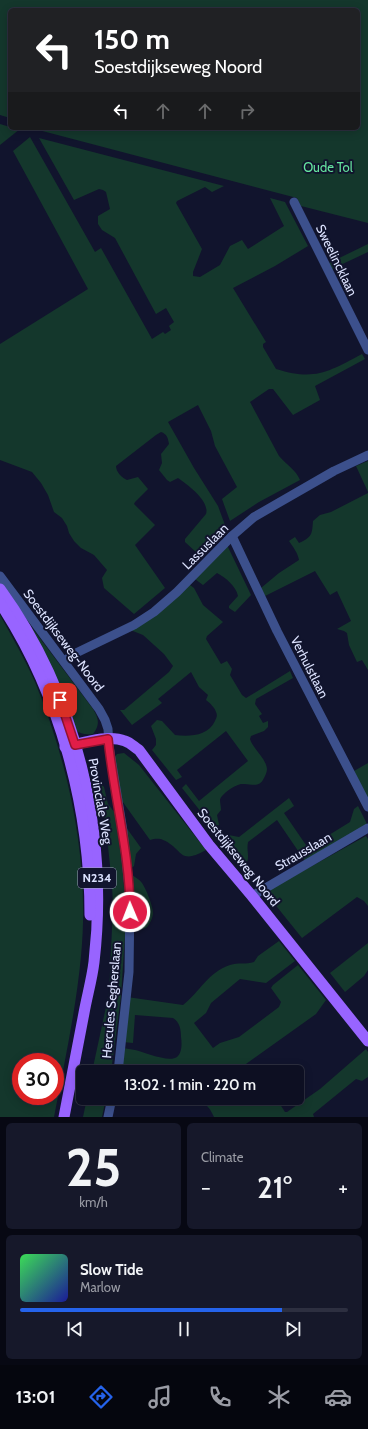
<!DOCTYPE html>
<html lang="en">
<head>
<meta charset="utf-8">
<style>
	:root { --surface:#0d0f22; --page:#16182a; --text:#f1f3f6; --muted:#9a9ca5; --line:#2d2f40; --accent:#2563eb }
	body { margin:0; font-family:Cabin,sans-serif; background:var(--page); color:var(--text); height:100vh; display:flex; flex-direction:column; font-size:15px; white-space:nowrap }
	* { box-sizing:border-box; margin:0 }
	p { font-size:13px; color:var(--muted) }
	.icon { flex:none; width:22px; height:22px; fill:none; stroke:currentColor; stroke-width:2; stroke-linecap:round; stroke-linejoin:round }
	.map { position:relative; height:1117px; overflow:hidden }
	.panel { display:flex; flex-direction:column; gap:6px; padding:6px; background:#070813; flex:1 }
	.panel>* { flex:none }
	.banner { position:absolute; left:8px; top:8px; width:352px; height:122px; border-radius:6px; box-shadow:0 2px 10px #0003,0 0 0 1px var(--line); background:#202124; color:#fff; overflow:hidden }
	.speed { position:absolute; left:12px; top:1053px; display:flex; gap:8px; font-size:20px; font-weight:700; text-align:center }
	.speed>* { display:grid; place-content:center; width:52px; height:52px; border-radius:50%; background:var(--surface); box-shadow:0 2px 10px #0003,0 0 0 1px var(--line); line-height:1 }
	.speed .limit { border:6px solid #d22; background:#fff; color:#111 }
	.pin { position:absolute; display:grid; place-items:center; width:34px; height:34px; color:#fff; margin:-17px; border-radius:8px; box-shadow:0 2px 6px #0006 }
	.me { position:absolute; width:44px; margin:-22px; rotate:359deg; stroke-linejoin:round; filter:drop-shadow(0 0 3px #0008) }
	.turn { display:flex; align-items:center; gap:14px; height:84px; padding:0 20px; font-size:18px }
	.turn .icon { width:52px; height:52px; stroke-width:2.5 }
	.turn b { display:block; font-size:28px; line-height:34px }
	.lanes { display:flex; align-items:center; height:38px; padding:0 20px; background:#0003; justify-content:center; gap:20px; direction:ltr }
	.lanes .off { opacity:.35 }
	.big { font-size:30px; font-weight:600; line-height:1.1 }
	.panel .card { flex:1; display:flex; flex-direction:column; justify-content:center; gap:6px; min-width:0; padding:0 14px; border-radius:6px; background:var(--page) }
	.panel .dial { align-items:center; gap:0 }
	.dial b { font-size:52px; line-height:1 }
	.song { display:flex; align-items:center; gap:12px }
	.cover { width:48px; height:48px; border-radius:6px; background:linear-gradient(135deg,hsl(130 70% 55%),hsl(240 70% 35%)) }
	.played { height:4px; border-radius:2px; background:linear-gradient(90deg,var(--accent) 80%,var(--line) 80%) }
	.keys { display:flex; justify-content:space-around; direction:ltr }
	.heat { display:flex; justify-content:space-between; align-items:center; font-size:22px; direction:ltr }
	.panel .tiles { flex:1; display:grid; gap:6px; grid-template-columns:1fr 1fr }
	.card:last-child { grid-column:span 2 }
	.trip { position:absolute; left:76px; top:1065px; width:228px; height:40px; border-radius:6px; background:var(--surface); box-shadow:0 2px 10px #0003,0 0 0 1px var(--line); font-weight:600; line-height:40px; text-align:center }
	.tabs { display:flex; height:64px; justify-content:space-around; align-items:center; background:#05060e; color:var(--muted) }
	.tabs .icon { width:28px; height:28px }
	.tabs .on { color:var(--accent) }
	.tabs b { font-size:18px; color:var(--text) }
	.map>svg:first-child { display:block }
</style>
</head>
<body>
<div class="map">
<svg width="368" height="1117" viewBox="0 0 368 1117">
	<rect width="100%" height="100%" fill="#11142d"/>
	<!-- green -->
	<g fill="#14372c" fill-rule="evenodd">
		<polygon points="0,0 368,0 368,223 301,206 297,198 31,128 358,128 358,10 10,10 10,118 0,115"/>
		<polygon points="0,124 10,127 10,128 20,129 0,145"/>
		<path d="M30 137 95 252 101 248 152 339 163 332 165 334 171 330 169 326 174 322 166 308 156 314 115 238 102 230 98 224V216L110 209 106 192 103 190 99 189 74 200 39 138 224 186 212 192 205 187 177 201 176 203 202 249 193 272V276L200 277 220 265 230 246 242 240 248 249 284 226 270 198 285 202 308 246 275 266 233 288 266 342 263 344V347L276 369C315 381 328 372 362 354L365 359 315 386 320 400 293 415 273 389H269L250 402 279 456C287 465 296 470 300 480L259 502 230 521 222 499 237 487 215 446 211 431 198 405 168 422 194 468 218 506 225 525 213 536 197 553 185 542V539L206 514C210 501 188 485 178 478L170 482 167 480 159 470 162 463 161 454 169 444C168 438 167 434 161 432L156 435 116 466C116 472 122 478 127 480L138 477 148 489 135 502 134 504 155 525 135 545 165 588 134 614 104 588 102 578 107 570 94 555 81 548 74 541 69 533 67 526 62 518 54 512 48 495 41 483 32 472 0 460V344L88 289 13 151Z"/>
		<polygon points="368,244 368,252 332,269 329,263"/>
		<polygon points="368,461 368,492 356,466"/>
		<path d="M368 493V670L362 660 357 662 349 645 347 633 344 631 337 629 351 621 337 591 330 595 315 571 265 596 261 588 279 573 299 560C298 553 293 547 289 541L295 537 299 543C312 537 312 535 313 521L320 515 331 512Z"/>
		<path d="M226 544 228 547 251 595 235 612 229 608V606L238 596C236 586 226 578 217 573L203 585 191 576Z"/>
		<path d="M186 582 194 588 203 605 223 622 207 636 206 639 221 664 227 661 232 669 230 675 242 695 246 698 251 695 290 671 293 678 256 699 255 704 262 714 259 716 263 723 268 721V727L264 731 251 736 250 739C253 749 266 758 267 769 267 772 265 776 264 778 259 789 251 783 242 784 236 784 221 794 220 800 220 803 221 807 221 810L217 815 219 825 213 827 182 788 186 784 199 801 248 761 226 731 177 770 182 777 176 780 152 750 156 745V739L151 726 157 720 162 721 175 735C189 737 208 736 215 721 216 718 218 716 216 712 215 708 210 703 206 700L208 695 199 687 191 672 158 699 162 703 132 725 120 710H124L169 672 173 666 164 654 143 635 128 629Z"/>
		<path d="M9 597 93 709C99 719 100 725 93 734 85 735 81 734 75 730Z"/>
		<path d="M0 615C12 637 25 659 35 682 70 767 90 864 81 956 76 1010 64 1064 54 1117H0ZM21 1062H55V1096H21Z"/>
		<path d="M124 753 139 765 206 850C178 866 183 848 163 840 159 838 154 839 150 840L120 798 114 758 117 754Z"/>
		<polygon points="368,763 368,799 354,771"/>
		<polygon points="99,782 104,787 108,804 115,813 123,872 126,920 121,996 111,1072 92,1072 109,993 113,907 112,885 108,846"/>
		<path d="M289 798 294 806 284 813 308 848 350 822 354 809 358 806 367 824 305 861 277 820 248 842C246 854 251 855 245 867L218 833 239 837Z"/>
		<polygon points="123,823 141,848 136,854 134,866 129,870"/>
		<polygon points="366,836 368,839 368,906 364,901 357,897 302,938 265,892"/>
		<path d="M130 874C135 877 139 879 142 883 146 889 153 906 153 913 153 917 150 924 147 927 143 930 136 930 132 931Z"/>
		<path d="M279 941 295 961 266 983 240 979 211 1003 206 1013 194 1023 213 1048 220 1043 239 1037 279 1007 281 1002 271 988 273 985 298 965 326 1000 316 1014 239 1069 241 1072H119L123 1048C127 1049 131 1049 135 1050 144 1052 169 1063 177 1057 182 1053 182 1044 181 1037 181 1030 180 1022 173 1018L135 1015 133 1043 123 1042 127 997 183 1005C200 992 208 972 230 965 238 962 246 965 254 962L258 956Z"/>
		<polygon points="368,943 368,970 364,976 345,992 330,973"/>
		<path d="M366 1049 368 1052V1077L362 1081 356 1079 313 1114 314 1117H214C203 1092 192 1106 172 1105 166 1104 160 1102 154 1100 149 1099 144 1099 139 1098H276L285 1112H287L320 1089Z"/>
		<polygon points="87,1098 106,1098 102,1117 83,1117"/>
	</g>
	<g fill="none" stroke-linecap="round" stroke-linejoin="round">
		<!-- minor -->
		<g stroke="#3c508c" stroke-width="9">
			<polyline points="294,202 368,350"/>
			<polyline points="232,536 277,631 368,807"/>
			<polyline points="0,576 99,709 105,720 108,729 109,746 123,831 130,897 129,972 118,1072"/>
			<polyline points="64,661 76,653 134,625 154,612 177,592 232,536 254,517 334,471 368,455"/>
			<polyline points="252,896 368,828"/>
			<polyline points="108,1117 112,1098"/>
		</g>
		<!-- major -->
		<g stroke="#9864ff" stroke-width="11">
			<path d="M0 589C77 695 109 833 94 962 92 979 87 996 84 1013 77 1048 71 1082 64 1117"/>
			<path d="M0 603C60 694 90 807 90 915"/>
			<path d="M65 747C83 743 108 734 125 741 131 743 134 747 139 750L209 845 252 896 368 1041"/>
		</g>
	</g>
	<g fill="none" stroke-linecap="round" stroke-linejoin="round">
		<defs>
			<path id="route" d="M60 700 75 745 108 739C114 797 130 854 130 912"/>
		</defs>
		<!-- route casing -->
		<use href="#route" stroke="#92132f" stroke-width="10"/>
		<!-- route -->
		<use href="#route" stroke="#e11d48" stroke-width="7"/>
	</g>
	<g text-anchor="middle" stroke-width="4" stroke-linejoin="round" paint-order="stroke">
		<!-- shield labels -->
		<rect fill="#11142d" stroke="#a0a5c0" stroke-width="1" x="78" y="868" width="38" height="20" rx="3"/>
		<g font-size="12" font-weight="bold" fill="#dde3ff">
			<text x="97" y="882">N234</text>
		</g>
		<!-- park labels -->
		<g font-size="13" fill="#65e39f" stroke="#11142d">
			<text x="328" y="172">Oude Tol</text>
		</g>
		<!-- street labels -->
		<g font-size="13" fill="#dde3ff" stroke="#11142d">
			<text transform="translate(337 260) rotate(64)" y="5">Sweelincklaan</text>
			<text transform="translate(205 546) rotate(-45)" y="5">Lassuslaan</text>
			<text transform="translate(64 640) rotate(53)" y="5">Soestdijkseweg-Noord</text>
			<text transform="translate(310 667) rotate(63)" y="5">Verhulstlaan</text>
			<text transform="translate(101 801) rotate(80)" y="5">Provinciale Weg</text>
			<text transform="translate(303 851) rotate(-30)" y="5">Strausslaan</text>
			<text transform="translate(239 857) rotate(51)" y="5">Soestdijkseweg Noord</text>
			<text transform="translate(111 1000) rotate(-85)" y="5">Hercules Segherslaan</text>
		</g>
	</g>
</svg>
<div class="speed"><div class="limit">30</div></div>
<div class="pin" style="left:60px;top:700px;background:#d93025"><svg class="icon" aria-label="arrive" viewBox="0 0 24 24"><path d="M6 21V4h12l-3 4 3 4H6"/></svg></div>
<svg class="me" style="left:130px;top:912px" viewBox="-20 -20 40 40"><circle r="17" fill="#e11d48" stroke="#fff" stroke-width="3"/><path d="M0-11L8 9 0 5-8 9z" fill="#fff"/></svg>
<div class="trip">13:02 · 1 min · 220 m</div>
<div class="banner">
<div class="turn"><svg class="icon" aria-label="left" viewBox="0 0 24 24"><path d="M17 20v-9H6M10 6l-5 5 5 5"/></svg><div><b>150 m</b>Soestdijkseweg Noord</div></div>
<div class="lanes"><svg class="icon" aria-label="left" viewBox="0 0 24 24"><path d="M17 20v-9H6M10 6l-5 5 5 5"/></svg><svg class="icon off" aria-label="ahead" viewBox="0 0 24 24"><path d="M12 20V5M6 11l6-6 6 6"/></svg><svg class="icon off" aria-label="ahead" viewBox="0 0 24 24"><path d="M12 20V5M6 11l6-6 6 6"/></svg><svg class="icon off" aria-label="right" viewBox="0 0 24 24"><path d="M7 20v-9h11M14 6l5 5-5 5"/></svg></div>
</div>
</div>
<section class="panel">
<div class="tiles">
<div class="card dial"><b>25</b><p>km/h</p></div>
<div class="card"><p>Climate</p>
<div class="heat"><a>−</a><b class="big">21°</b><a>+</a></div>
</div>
<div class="card">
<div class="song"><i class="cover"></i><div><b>Slow Tide</b><p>Marlow</p></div></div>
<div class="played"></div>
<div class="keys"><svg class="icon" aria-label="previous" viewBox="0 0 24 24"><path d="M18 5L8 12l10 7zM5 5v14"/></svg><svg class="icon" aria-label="pause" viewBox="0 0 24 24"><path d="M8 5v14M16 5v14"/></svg><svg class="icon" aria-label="next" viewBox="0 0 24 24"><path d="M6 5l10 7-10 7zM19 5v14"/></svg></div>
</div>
</div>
</section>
<nav class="tabs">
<b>13:01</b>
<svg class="icon on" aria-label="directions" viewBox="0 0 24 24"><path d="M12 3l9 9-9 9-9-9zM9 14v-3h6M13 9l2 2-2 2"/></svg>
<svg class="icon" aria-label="music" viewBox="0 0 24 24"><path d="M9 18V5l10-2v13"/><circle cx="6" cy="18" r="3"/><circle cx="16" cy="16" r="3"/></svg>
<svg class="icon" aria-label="phone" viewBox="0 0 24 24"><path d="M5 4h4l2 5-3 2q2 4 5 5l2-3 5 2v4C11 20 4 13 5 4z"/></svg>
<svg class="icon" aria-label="climate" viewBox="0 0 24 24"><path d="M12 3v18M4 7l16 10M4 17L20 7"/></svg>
<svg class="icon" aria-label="car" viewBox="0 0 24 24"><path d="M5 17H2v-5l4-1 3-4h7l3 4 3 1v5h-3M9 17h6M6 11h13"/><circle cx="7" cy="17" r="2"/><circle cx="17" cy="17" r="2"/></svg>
</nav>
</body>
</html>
